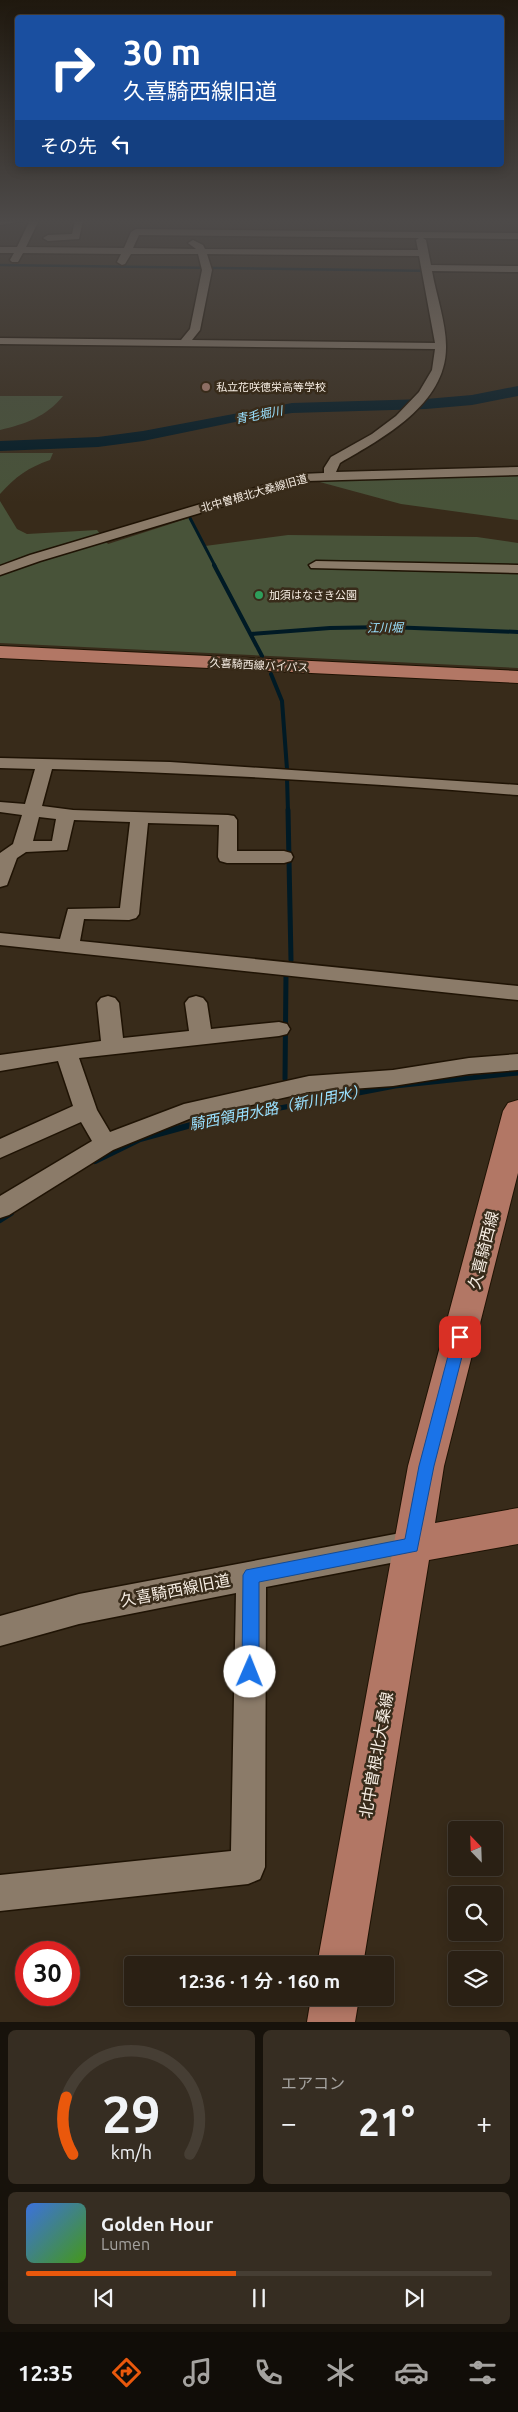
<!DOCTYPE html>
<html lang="ja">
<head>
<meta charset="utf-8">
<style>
	:root { --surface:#2a2014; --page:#362d22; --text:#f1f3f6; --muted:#a5a3a0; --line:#463e34; --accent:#ea580c }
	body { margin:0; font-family:Ubuntu,"Noto Sans JP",sans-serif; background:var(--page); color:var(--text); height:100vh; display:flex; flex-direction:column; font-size:19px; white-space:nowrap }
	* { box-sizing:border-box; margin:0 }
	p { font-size:16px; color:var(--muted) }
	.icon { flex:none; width:28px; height:28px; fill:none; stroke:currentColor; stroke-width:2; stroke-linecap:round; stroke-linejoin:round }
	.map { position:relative; height:2022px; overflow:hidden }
	.details { display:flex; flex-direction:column; gap:8px; padding:8px; background:#17120b; flex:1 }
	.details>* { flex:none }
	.guide { position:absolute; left:15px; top:15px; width:489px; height:152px; border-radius:5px; box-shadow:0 2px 12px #0003,0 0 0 1px var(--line); background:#1a4fa0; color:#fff; overflow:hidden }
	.needle { width:32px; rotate:337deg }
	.controls { position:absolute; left:448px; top:1821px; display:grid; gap:10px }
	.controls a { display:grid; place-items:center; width:55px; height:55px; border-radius:5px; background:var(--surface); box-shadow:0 2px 12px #0003,0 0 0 1px var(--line); font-size:25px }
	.speed { position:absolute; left:15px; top:1941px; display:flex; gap:10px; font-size:25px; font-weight:700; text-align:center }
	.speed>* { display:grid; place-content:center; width:65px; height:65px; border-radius:50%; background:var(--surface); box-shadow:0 2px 12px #0003,0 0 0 1px var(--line); line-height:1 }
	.speed .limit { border:8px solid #d22; background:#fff; color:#111 }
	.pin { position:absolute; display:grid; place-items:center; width:42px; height:42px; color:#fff; margin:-21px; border-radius:10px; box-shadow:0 2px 8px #0006 }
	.me { position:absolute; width:55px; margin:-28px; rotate:1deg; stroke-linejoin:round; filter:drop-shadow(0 0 4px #0008) }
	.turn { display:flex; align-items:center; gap:18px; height:105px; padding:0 25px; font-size:22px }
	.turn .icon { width:65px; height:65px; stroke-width:2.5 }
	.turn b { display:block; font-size:35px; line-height:42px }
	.then { display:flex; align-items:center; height:48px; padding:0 25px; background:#0003; gap:10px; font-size:19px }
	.big { font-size:38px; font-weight:600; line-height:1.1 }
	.details .card { flex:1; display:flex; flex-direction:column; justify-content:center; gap:8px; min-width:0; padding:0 18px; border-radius:8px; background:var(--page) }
	.details .dial { align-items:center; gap:0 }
	.dial svg { height:130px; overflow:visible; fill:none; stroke:var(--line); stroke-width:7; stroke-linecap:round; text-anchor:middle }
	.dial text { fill:var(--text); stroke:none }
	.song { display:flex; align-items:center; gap:15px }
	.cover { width:60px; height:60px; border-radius:8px; background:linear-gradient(135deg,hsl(220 70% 55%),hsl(100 70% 35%)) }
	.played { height:5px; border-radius:2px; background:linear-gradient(90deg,var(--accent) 45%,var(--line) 45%) }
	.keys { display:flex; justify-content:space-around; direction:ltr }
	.heat { display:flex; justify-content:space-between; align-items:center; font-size:28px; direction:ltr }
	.details .tiles { flex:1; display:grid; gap:8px; grid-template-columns:1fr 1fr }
	.card:last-child { grid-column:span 2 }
	.trip { position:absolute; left:124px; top:1956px; width:270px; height:50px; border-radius:5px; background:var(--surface); box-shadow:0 2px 12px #0003,0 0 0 1px var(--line); font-weight:600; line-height:50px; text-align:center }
	.menu { display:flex; height:80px; justify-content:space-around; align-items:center; background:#110d08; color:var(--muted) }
	.menu .icon { width:35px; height:35px }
	.menu .active { color:var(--accent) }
	.menu b { font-size:22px; color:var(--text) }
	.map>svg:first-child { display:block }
</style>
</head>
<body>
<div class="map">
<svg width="518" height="2022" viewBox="0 0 518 2022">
	<rect width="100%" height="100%" fill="#382b1a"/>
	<!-- green -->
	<g fill="#485339">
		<path d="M0 396H63C46 417 25 424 0 430Z"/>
		<path d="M0 453H53L50 460C29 467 15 477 0 494Z"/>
		<polygon points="518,476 518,520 401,504 316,481"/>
		<polygon points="0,501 17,529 27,534 97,530 108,544 189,518 205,546 288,535 477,537 518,543 518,668 0,643"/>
	</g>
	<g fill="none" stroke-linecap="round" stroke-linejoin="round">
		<!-- stream-far4 -->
		<polyline stroke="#001a25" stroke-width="2.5" points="0,265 518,272"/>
		<!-- stream-far3 -->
		<polyline stroke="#001a25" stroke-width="3" points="190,518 215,566"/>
		<!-- stream-far2 -->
		<g stroke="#001a25" stroke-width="4">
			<polyline points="214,565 262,656"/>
			<polyline points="251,634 330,628 389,627 518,632"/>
			<polyline points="271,674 282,701 287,769"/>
			<polyline points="287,778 288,812"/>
		</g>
		<!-- stream-far1 -->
		<g stroke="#001a25" stroke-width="5">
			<polyline points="288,810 291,960"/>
			<polyline points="285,1079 286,974"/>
			<polyline points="198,1123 232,1114 280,1108 395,1086 518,1073"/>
		</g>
		<!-- stream -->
		<g stroke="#001a25" stroke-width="6">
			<polyline points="95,1161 140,1139 202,1122"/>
			<polyline points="0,1220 11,1213"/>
		</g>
		<!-- river -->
		<polygon fill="#001a25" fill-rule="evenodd" points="518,386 518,396 472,405 426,409 292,413 240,421 143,441 98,447 0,451 0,441 98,437 143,431 292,403 426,399 472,395"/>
		<defs>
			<g id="minor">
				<polygon points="0,220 28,220 0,225"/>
				<path d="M30 220H39L26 247 124 248 131 232 136 229 518 233V239L423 238 426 240 431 265 518 266V272L432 271C436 294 446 323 446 346 447 404 383 438 340 463L336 472 518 467V475L307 481 40 561 0 575V566L30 555 301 474 324 473V468L331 457 372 434 396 416 419 392 432 370 435 349 0 344V338L181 340 190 329 202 270 198 254H131L125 264 122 265 117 262 121 254 23 253 18 262H12L10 260 14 253H0V247H17ZM139 235 419 238 416 240 418 250 205 249 203 245 193 240 188 243 196 249 133 248ZM207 254 419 256 435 343 192 340 200 330 212 270Z"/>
				<polygon points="75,220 83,220 79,239 48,241 43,238 48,235 72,234"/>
				<polygon points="316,561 518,565 518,573 311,568 309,565"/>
				<path d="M0 758 170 762 518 785V795C363 783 208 773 52 769L42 806 73 810 228 815 234 816 237 820V851H284L291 853 293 857 291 861 284 863H227L220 861 218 857 219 825 148 823 139 914 136 918 129 920 84 919 80 941 518 986V1000L0 945V933L60 939 68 909 120 908 130 822 74 820 67 850 26 852 17 858 7 885 0 887V853L13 844 22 815 0 812V802L25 804 35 769 0 768ZM39 817 56 819 52 841H33Z"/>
				<polygon points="108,996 115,998 119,1003 123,1038 189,1031 185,1003 189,998 196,996 203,998 207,1003 211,1029 279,1022 287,1024 290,1029 287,1034 279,1036 79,1058 97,1110 110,1132 184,1104 309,1076 393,1070 469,1058 518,1054 518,1070 469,1074 393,1086 309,1092 189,1119 113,1150 9,1215 0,1218 0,1196 92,1141 81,1122 0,1158 0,1139 73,1106 58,1061 0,1071 0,1055 101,1041 97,1003 101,998"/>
				<polygon points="411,1531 421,1535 426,1545 421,1555 411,1559 266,1587 265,1867 260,1879 248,1884 0,1911 0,1875 231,1851 236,1593 79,1624 0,1646 0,1616 79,1594"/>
			</g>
			<g id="major">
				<polygon points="0,646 518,671 518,683 0,658"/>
				<polygon points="518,1100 518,1173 444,1466 435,1523 518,1508 518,1544 429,1560 363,1965 317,1965 408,1466 503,1111 508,1103"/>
				<polygon points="311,1998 359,1998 355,2022 307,2022"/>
			</g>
		</defs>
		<!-- minor casing -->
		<use href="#minor" stroke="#1f1304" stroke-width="3"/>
		<!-- major casing -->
		<use href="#major" stroke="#1f1304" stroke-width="2"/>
		<!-- minor -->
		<use href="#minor" fill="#8b7b69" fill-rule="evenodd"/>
		<!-- major -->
		<use href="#major" fill="#b27765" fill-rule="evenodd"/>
	</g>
	<!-- sky -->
	<linearGradient id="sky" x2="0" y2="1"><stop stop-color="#1f180e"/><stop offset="0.44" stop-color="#4d4a49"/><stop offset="1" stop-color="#4d4a49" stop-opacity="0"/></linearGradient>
	<rect width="518" height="503" fill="url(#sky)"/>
	<!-- route -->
	<polygon fill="#1a73e8" stroke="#114b97" points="460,1331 465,1333 467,1337 434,1466 417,1551 259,1582 259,1672 256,1678 250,1681 244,1678 242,1672 243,1575 246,1570 405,1539 419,1466 453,1337 455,1333"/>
	<!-- markers -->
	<circle fill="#8d6e63" stroke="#382b1a" stroke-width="2" cx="206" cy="387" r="5"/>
	<circle fill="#2e9e5b" stroke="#382b1a" stroke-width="2" cx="259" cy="595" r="5"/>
	<g text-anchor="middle" stroke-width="5" stroke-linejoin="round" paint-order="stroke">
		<!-- far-poi labels -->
		<g font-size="11" fill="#f6ede3" stroke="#382b1a" text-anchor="start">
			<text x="216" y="391">私立花咲徳栄高等学校</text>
			<text x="269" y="599">加須はなさき公園</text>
		</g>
		<!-- far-street labels -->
		<g font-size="11" fill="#f6ede3" stroke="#382b1a">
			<text transform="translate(254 493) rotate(-16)" y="4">北中曽根北大桑線旧道</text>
			<text transform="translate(259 665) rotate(3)" y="4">久喜騎西線バイパス</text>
		</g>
		<!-- far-water labels -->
		<g font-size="12" font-style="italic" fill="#9ae1ff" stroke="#382b1a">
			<text transform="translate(259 415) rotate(-11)" y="4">青毛堀川</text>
			<text transform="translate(385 628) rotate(-1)" y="4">江川堀</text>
		</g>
		<!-- water labels -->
		<g font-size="15" font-style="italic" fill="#9ae1ff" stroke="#382b1a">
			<text transform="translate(278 1108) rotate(-11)" y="5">騎西領用水路（新川用水）</text>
		</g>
		<!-- near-street labels -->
		<g font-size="16" fill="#f6ede3" stroke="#382b1a">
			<text transform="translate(483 1250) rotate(-76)" y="6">久喜騎西線</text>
			<text transform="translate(175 1590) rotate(-11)" y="6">久喜騎西線旧道</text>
			<text transform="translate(376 1755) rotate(-80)" y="6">北中曽根北大桑線</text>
		</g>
	</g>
</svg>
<div class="controls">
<a><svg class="needle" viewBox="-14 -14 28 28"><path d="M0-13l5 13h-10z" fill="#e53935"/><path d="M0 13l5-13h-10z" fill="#a5a3a0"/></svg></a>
<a><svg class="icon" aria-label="search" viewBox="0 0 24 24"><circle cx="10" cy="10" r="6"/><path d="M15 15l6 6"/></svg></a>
<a><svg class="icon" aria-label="layers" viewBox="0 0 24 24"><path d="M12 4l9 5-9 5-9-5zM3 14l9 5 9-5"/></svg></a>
</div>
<div class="speed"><div class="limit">30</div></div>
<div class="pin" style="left:460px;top:1337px;background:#d93025"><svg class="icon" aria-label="arrive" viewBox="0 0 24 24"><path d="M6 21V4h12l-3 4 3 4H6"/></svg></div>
<svg class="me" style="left:250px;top:1672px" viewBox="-20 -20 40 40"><circle r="19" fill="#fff"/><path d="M0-13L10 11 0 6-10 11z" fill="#1a73e8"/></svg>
<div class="trip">12:36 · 1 分 · 160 m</div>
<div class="guide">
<div class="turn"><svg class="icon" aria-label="right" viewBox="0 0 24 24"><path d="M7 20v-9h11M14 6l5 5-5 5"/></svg><div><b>30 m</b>久喜騎西線旧道</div></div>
<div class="then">その先<svg class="icon" aria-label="left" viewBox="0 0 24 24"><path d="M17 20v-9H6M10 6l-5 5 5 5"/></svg></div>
</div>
</div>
<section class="details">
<div class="tiles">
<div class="card dial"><svg viewBox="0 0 100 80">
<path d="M14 69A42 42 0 1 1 86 69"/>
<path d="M14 69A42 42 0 0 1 10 34" stroke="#ea580c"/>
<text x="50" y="56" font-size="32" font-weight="700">29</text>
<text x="50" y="72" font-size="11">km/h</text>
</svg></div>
<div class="card"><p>エアコン</p>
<div class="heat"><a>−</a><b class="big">21°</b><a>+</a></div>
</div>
<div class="card">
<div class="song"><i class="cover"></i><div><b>Golden Hour</b><p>Lumen</p></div></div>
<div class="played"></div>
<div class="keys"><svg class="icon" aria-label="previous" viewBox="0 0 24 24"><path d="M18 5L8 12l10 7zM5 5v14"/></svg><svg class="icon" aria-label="pause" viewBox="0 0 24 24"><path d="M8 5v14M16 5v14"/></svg><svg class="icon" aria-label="next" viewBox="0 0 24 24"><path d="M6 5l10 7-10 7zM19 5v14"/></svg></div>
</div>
</div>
</section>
<nav class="menu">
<b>12:35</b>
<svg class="icon active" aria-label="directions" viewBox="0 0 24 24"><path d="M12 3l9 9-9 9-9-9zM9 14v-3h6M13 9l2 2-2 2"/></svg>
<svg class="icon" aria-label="music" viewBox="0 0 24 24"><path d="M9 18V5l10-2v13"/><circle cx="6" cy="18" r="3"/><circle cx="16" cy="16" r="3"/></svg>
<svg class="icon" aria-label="phone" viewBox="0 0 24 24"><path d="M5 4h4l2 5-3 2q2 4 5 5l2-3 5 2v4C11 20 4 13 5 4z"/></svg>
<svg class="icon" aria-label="climate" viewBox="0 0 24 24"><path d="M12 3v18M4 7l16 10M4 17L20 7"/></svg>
<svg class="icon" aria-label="car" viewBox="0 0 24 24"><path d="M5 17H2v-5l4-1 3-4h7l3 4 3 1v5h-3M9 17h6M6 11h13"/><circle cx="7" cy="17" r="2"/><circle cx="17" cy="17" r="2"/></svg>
<svg class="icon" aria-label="filters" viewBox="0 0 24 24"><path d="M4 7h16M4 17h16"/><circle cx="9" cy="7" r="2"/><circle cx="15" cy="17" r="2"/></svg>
</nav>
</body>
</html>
